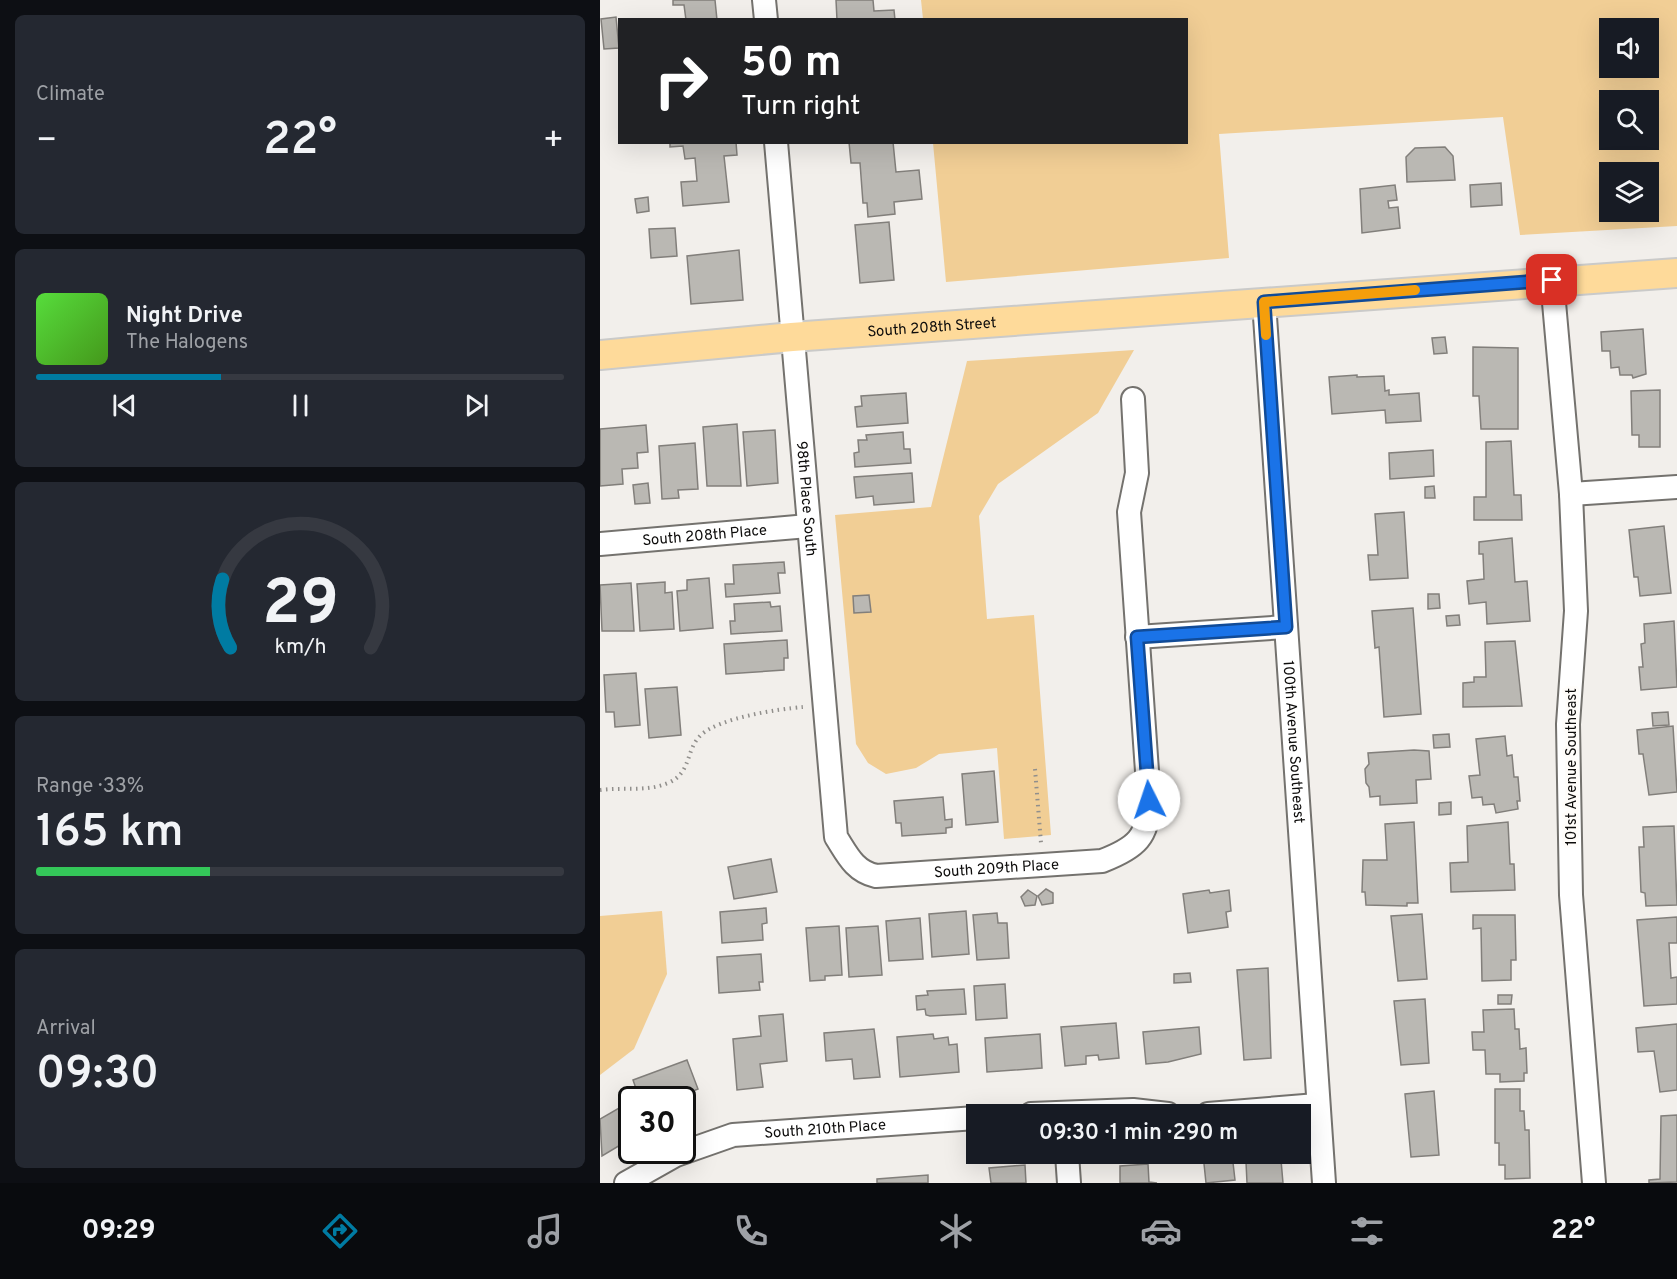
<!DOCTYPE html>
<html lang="en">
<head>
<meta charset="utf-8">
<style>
	:root { --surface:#171b24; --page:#242831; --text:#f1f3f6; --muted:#9ea1a6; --line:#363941; --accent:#007ba2 }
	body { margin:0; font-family:Overpass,sans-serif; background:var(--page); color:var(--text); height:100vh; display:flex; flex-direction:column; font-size:22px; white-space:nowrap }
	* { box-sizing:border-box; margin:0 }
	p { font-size:20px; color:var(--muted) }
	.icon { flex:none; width:33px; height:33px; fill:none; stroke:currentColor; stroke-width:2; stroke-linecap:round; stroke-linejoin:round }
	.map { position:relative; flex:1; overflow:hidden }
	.drawer { display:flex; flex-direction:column; gap:15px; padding:15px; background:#0d0f14; width:600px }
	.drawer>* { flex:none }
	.top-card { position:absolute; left:18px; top:18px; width:570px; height:126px; border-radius:0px; box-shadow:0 6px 24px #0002; background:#202124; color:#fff; overflow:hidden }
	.tools { position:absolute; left:999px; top:18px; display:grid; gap:12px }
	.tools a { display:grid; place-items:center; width:60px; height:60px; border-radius:0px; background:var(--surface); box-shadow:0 6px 24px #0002; font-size:30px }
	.speed { position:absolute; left:18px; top:1086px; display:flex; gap:12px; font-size:30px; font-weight:700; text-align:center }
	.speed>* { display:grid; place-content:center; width:78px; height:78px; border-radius:50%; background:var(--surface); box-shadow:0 6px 24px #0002; line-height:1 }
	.speed .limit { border:3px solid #111; border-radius:9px; background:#fff; color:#111 }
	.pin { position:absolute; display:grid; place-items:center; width:51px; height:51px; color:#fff; margin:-26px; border-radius:12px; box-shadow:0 3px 9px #0006 }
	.me { position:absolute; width:66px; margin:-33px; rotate:356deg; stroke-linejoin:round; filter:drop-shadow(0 0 4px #0008) }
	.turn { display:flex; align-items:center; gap:21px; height:126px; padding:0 24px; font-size:27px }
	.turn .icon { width:78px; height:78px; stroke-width:2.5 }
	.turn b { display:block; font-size:42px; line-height:51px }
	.big { font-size:45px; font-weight:600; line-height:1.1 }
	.drawer .widget { flex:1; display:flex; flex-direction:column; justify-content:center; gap:9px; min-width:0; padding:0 21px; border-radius:9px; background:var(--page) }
	.drawer .dial { align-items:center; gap:0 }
	.dial svg { height:156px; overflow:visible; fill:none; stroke:var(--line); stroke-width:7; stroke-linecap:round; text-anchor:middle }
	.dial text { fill:var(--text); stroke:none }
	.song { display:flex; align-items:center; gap:18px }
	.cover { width:72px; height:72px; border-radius:9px; background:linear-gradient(135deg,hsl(110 70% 55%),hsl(100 70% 35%)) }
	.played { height:6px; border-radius:3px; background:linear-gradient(90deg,var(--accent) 35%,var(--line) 35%) }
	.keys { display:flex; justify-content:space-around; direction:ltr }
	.heat { display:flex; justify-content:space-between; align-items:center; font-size:33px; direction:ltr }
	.charge { height:9px; border-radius:4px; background:linear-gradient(90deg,#34c759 33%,var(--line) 0) }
	.trip { position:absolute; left:366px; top:1104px; width:345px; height:60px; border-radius:0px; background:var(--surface); box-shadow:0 6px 24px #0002; font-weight:600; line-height:60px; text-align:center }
	.dock { display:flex; height:96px; justify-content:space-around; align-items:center; background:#090b0e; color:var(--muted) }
	.dock .icon { width:42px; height:42px }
	.dock .selected { color:var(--accent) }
	.dock b { font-size:27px; color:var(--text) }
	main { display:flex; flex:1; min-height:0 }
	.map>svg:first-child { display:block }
</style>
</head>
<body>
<main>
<section class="drawer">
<div class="widget"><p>Climate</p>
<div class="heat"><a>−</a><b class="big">22°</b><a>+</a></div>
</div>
<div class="widget">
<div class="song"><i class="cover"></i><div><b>Night Drive</b><p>The Halogens</p></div></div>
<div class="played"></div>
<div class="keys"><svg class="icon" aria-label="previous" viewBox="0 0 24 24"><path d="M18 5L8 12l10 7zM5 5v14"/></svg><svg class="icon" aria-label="pause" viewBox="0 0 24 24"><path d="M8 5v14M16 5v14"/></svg><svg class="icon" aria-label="next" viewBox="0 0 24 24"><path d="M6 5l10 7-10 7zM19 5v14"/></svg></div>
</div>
<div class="widget dial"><svg viewBox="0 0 100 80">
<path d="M14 69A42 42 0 1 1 86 69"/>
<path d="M14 69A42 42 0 0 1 10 34" stroke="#007ba2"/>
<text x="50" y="56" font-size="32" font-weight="700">29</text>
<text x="50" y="72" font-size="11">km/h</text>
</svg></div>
<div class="widget"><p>Range · 33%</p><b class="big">165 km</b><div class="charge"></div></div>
<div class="widget"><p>Arrival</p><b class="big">09:30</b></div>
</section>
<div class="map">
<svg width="1077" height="1183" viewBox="0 0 1077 1183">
	<rect width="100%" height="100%" fill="#f2efeb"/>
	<!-- green -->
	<g fill="#f1ce95" fill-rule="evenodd">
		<path d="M321 0H1077V226L920 235 903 117 619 134 629 258 346 282 333 143 586 142V20L323 19ZM1010 28H1048V68H1010ZM1010 100H1048V140H1010ZM1010 172H1048V212H1010Z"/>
		<polygon points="534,350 498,413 398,484 379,516 387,619 434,615 451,835 404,839 397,748 339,754 316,768 286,774 268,763 256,744 235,515 331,507 367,361"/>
		<polygon points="62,911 67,974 34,1049 0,1075 0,916"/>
	</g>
	<!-- building -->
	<g fill="#bab8b3" stroke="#827f7b" stroke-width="1.5">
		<polygon points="73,0 115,0 117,20 86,20 84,5 73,5"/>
		<polygon points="236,0 273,0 274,11 294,10 295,20 237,20"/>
		<polygon points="16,17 19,48 4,49 1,19"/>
		<polygon points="70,142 136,142 137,155 124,156 129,202 83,206 81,182 97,181 95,158 85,159 83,146 70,147"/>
		<polygon points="249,142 293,142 296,172 319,170 322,199 294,202 295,214 268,217 267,203 263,203 260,163 251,163"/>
		<polygon points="845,147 853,156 855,180 807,182 806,157 815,148"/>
		<polygon points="901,183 902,205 871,207 870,185"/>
		<polygon points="795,185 797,200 788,201 789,208 798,207 800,228 762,233 760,189"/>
		<polygon points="48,197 49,211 37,213 35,199"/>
		<polygon points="289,222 294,280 260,283 255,225"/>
		<polygon points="75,228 77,256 51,258 49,229"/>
		<polygon points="139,250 143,300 91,304 87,256"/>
		<polygon points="1043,329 1046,374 1033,378 1032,375 1020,375 1019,367 1011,368 1010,351 1002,351 1001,332"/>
		<polygon points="845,337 847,353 834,354 832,338"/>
		<polygon points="873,347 918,348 918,429 881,429 879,396 873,396"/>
		<polygon points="757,375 757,377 784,376 785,391 789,390 789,395 819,393 821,421 786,423 785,410 732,414 729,377"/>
		<polygon points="1060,390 1060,447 1039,447 1039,435 1032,435 1031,391"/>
		<polygon points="306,393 308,423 257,427 255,407 262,406 261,396"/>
		<polygon points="137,424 141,486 107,486 103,427"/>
		<polygon points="46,425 48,452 37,453 38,468 22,469 23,484 0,486 0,429"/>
		<polygon points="175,430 178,483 147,486 143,432"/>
		<polygon points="303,432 304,449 310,449 311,463 255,467 254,453 259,452 258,440 267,440 266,435"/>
		<polygon points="911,441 914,495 921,495 922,520 874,520 874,497 886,497 886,442"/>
		<polygon points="95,443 98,489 78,490 79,498 62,499 59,446"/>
		<polygon points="833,450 834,476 790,479 789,453"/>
		<polygon points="312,473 314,502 274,505 273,496 256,498 254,477"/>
		<polygon points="48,483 50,503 35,504 33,485"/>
		<polygon points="834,486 835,498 825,498 825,487"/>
		<polygon points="804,512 808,578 770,580 768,555 778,555 775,514"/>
		<polygon points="1064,526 1071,593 1040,596 1038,577 1034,577 1029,530"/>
		<polygon points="912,538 915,582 927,581 930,621 887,624 886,602 869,604 867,581 884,579 883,554 879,554 879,542"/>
		<polygon points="184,562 185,573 178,573 180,593 126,597 125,584 134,584 133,565"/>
		<polygon points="109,578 113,628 80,631 77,591 87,590 87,580"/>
		<polygon points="65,582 65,593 72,592 74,629 40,631 37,584"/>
		<polygon points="31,583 34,631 2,631 0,585"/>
		<polygon points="828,594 839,594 840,608 828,609"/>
		<polygon points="269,595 271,612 254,613 253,596"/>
		<polygon points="170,602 171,607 180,606 182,631 131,634 130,621 135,621 134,604"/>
		<polygon points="813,608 821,714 784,717 779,647 775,648 772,611"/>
		<polygon points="859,615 860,625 847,626 846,616"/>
		<polygon points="1074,621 1077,687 1041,690 1039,667 1043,667 1041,644 1045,643 1044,624"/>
		<polygon points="187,640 188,658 184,658 184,670 126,674 124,644"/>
		<polygon points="915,641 922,706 863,707 863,683 874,682 874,677 886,677 885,642"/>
		<polygon points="36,673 40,725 15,727 14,712 6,712 4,675"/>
		<polygon points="77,687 81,735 49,738 45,689"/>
		<polygon points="1068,712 1069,725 1053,726 1052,713"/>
		<polygon points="1073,726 1077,792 1049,795 1043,754 1039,754 1037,730"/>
		<polygon points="849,734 850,747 834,748 833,735"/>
		<polygon points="905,736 907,756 912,755 914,777 918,777 920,801 917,801 918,809 896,813 894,804 883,805 882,797 872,798 869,776 880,775 876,739"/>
		<polygon points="814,750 829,751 831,779 816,780 817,803 780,805 780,796 770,797 769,787 766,783 765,769 769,764 768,753"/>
		<polygon points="394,771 398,822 366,825 362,774"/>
		<polygon points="343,797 345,820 352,819 352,827 346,828 346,833 302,836 301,823 296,823 294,801"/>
		<polygon points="851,802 851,814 839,815 839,803"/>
		<polygon points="814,822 818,903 807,903 807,906 766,905 765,892 762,892 763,860 787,860 785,824"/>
		<polygon points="908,822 910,864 914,864 915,890 851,892 850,863 868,862 867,826"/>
		<polygon points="1074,826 1077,905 1046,906 1045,893 1041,892 1039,847 1044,847 1043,827"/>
		<polygon points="171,859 177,892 134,899 128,867"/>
		<polygon points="446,889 453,893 453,903 442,905 438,896"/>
		<polygon points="428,890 437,896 435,905 425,906 421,897"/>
		<polygon points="609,890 610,893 629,890 631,911 626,912 628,927 588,933 583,894"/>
		<polygon points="166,908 167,923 162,924 163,940 122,943 120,912"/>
		<polygon points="366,911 369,954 332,957 329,914"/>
		<polygon points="397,913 398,923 407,923 409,958 377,960 373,915"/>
		<polygon points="822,914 827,979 798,981 791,916"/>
		<polygon points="873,915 915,915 916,960 911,960 911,980 882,981 881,928 873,929"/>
		<polygon points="1077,917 1077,943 1069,943 1071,978 1077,977 1077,1004 1044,1006 1037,920"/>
		<polygon points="320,918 323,959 289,961 286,921"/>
		<polygon points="239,926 242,975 225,976 225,980 210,981 206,928"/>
		<polygon points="278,926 282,975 249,977 246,928"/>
		<polygon points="161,954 163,982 159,982 160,990 119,993 117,957"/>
		<polygon points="668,968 671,1058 644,1060 637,970"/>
		<polygon points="590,973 591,982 574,983 574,974"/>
		<polygon points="405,984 407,1018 376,1020 374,986"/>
		<polygon points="364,989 366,1014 330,1016 326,1015 325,1009 317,1010 316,996 328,995 327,991"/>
		<polygon points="898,995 912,995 911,1004 898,1004"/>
		<polygon points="825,999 829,1063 801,1065 794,1001"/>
		<polygon points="914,1009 915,1029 919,1029 920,1049 926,1048 927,1073 924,1073 924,1081 900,1082 900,1074 886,1074 885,1050 873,1050 872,1032 884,1032 883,1010"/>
		<polygon points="183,1014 187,1061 160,1064 163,1087 137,1090 133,1039 161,1036 159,1016"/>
		<polygon points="516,1023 519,1058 499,1060 498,1055 486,1056 486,1064 465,1066 461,1027"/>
		<polygon points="1077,1024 1077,1090 1060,1092 1054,1051 1038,1052 1036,1028"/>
		<polygon points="599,1027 601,1054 568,1062 546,1064 543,1032"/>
		<polygon points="274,1029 280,1077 254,1079 252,1059 226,1061 224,1033"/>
		<polygon points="333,1034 334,1039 348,1037 349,1045 357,1044 359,1072 300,1077 297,1037"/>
		<polygon points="440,1034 442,1068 387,1072 385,1038"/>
		<polygon points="87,1060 98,1089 70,1100 40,1100 33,1080"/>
		<polygon points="895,1089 920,1089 920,1111 924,1111 925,1130 929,1130 930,1178 905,1179 905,1165 899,1165 899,1143 895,1143"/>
		<polygon points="834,1091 839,1155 811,1157 805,1094"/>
		<polygon points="26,1104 32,1113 32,1138 2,1156 0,1119"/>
		<polygon points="1077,1115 1077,1182 1049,1183 1049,1180 1060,1179 1061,1116"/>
		<polygon points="603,1154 632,1154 635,1180 606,1183"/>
		<polygon points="681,1160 683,1183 647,1183 646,1162"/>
		<polygon points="548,1164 549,1182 557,1183 520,1183 520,1166"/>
		<polygon points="425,1165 426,1183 391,1183 389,1168"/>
		<polygon points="328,1175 328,1183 277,1183 277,1179"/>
	</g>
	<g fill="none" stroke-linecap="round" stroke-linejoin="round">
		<defs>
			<g id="minor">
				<polyline points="164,0 166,20"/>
				<path id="s1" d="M176 142 236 837C247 854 254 871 276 876L502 861C536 848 549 837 549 800L529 512 537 473 533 399"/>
				<polyline points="952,280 971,494 976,611 968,724 971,895 994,1183"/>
				<path id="s2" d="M664 302 724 1183"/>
				<polyline points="971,494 1077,487"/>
				<path id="s3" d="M0 544 208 526"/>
				<polyline points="537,637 686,627"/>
				<polyline points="431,1114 533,1110 568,1114"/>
				<polyline points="608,1114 717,1105"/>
				<polyline points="467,1154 469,1183"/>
				<path id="s4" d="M26 1183 76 1155 133 1135 376 1118"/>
			</g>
			<g id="major">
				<path id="s5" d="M0 355 192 337 1077 273"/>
			</g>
		</defs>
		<!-- minor casing -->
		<use href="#minor" stroke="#74726e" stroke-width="26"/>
		<!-- major casing -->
		<use href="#major" stroke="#cacac9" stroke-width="32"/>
		<!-- path -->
		<g stroke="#918f8c" stroke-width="4" stroke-dasharray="1.5 4.5" stroke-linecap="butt">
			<polyline points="435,769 441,843"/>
			<path d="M0 790C23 787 47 792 68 783 92 773 85 750 101 735 119 718 178 709 203 707"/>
		</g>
		<!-- minor -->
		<use href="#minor" stroke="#fff" stroke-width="22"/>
		<!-- major -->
		<use href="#major" stroke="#feda9a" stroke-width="28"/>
	</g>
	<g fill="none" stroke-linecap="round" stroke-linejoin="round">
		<defs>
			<polyline id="route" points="549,800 537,637 686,627 664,302 952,280"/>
		</defs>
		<!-- route casing -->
		<use href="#route" stroke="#114b97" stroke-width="15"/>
		<!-- route -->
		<use href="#route" stroke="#1a73e8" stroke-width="10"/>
		<!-- slow -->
		<polyline stroke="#f59e0b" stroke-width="10" points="666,335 664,302 815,290"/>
	</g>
	<g text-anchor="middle" stroke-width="6" stroke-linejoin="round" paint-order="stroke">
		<!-- street labels -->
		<g font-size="15" fill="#0d0c0b" stroke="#fffdfa">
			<text dy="5" stroke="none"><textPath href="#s5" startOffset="333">South 208th Street</textPath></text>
			<text dy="5" stroke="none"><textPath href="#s1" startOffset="358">98th Place South</textPath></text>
			<text dy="5" stroke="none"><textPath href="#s3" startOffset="105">South 208th Place</textPath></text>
			<text dy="5" stroke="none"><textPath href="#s2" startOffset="441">100th Avenue Southeast</textPath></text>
			<text transform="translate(971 767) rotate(-90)" y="5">101st Avenue Southeast</text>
			<text dy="5" stroke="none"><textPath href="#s1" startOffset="876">South 209th Place</textPath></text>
			<text dy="5" stroke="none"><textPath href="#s4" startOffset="210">South 210th Place</textPath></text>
		</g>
	</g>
</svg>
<div class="tools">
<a><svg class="icon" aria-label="sound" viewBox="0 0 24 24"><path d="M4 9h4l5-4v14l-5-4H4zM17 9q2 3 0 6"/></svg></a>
<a><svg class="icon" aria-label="search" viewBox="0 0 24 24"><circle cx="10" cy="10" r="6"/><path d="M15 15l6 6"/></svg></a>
<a><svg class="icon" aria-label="layers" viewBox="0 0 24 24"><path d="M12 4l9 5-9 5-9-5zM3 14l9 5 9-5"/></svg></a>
</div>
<div class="speed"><div class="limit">30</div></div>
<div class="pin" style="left:952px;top:280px;background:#d93025"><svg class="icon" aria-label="arrive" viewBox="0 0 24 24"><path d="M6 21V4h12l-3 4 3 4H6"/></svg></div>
<svg class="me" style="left:549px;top:800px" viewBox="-20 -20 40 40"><circle r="19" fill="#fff"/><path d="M0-13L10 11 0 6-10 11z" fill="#1a73e8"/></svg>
<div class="trip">09:30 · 1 min · 290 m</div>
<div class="top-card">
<div class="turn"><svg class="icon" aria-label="right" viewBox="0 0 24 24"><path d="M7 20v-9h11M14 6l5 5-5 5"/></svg><div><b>50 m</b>Turn right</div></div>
</div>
</div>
</main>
<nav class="dock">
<b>09:29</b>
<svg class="icon selected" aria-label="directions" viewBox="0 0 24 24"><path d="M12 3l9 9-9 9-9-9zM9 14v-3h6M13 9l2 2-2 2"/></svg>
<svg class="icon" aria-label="music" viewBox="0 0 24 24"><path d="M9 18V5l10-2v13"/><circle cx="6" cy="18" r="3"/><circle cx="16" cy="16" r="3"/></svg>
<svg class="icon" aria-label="phone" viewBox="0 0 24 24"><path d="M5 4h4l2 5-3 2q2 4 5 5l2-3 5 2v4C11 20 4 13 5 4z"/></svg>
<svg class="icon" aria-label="climate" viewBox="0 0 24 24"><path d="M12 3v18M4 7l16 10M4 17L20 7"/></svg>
<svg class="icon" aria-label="car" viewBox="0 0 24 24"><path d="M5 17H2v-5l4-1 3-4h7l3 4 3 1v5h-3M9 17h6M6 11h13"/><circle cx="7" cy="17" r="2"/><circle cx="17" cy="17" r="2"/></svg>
<svg class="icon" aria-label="filters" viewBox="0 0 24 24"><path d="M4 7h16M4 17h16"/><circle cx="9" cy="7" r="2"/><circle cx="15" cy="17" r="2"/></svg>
<b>22°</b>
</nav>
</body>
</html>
